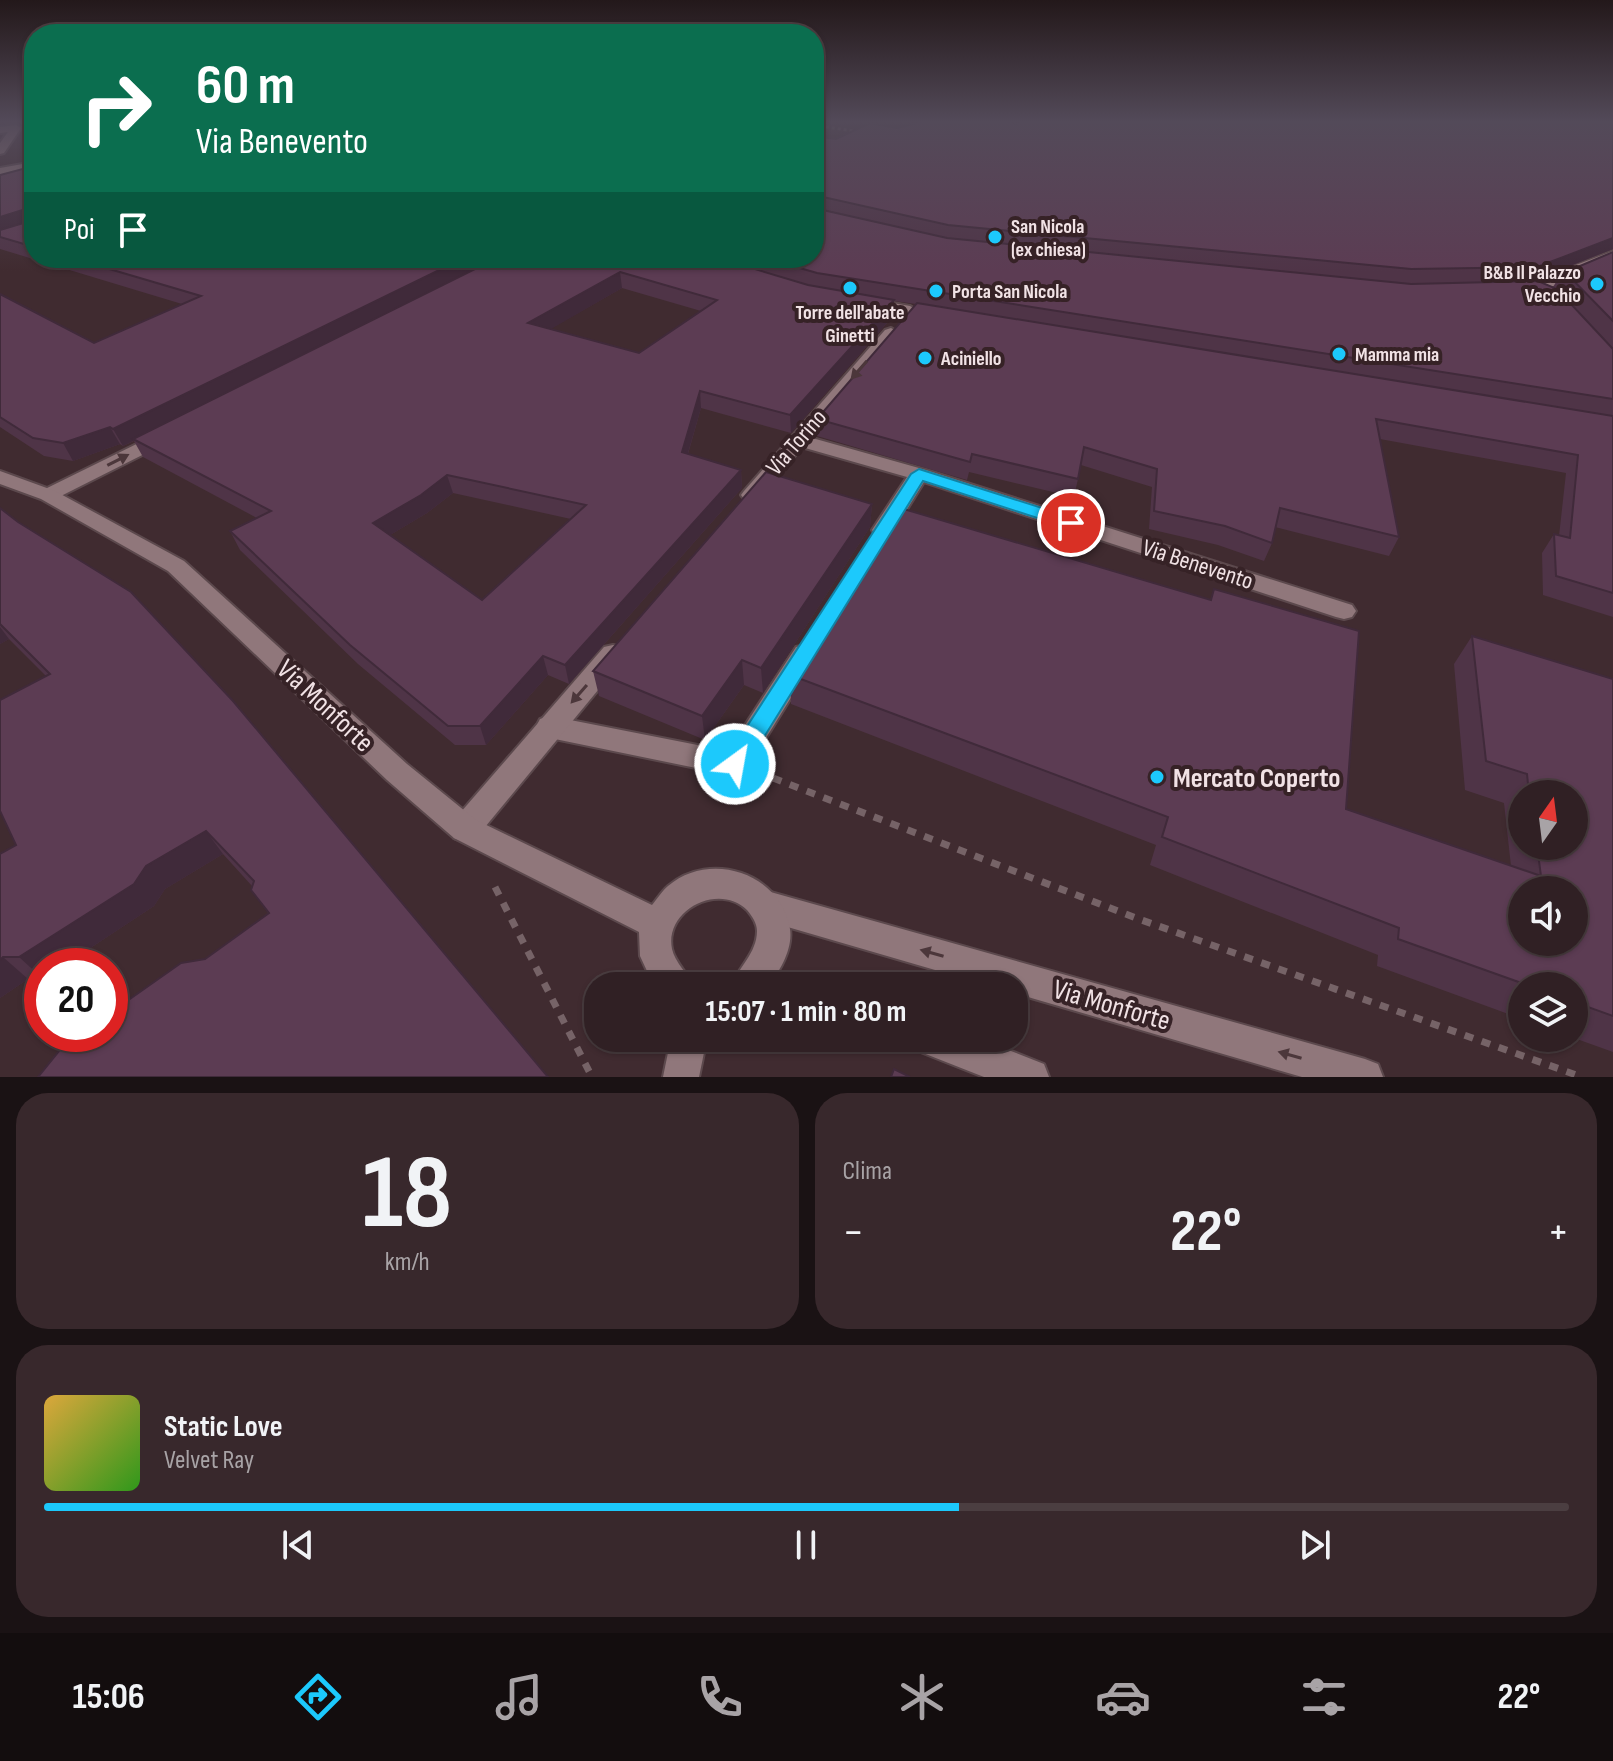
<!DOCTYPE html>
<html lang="it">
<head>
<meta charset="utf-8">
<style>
	:root { --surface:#302024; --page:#38282c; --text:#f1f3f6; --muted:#a8a3a6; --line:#4b3e41; --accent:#1cc9fc }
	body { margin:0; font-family:"Sofia Sans Condensed",sans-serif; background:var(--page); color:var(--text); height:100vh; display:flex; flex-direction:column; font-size:30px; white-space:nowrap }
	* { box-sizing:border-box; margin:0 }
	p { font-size:26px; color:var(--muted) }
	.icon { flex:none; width:44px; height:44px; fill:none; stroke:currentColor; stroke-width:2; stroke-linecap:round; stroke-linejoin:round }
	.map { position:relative; height:1077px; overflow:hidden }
	.drawer { display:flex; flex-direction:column; gap:16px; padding:16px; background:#1a1214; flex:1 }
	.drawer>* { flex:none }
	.top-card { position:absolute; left:24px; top:24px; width:800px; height:244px; border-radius:32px; box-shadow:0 2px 6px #0004,0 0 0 2px var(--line); background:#0b6e4f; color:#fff; overflow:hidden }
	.needle { width:52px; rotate:14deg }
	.tools { position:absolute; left:1508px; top:780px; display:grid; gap:16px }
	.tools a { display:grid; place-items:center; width:80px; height:80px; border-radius:50%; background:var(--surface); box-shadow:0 2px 6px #0004,0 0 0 2px var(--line); font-size:40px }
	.speed { position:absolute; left:24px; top:948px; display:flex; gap:16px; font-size:40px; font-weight:700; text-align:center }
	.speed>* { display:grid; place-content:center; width:104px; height:104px; border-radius:50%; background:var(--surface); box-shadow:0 2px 6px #0004,0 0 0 2px var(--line); line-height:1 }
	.speed .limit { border:12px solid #d22; background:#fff; color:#111 }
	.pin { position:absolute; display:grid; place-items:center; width:68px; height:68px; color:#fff; margin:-34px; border:4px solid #fff; border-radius:50%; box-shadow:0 2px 8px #0007 }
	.me { position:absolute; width:88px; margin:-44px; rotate:32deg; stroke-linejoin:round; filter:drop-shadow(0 0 6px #0008) }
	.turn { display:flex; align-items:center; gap:28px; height:168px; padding:0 40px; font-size:36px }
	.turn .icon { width:104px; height:104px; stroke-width:2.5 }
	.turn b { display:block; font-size:56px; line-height:68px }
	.then { display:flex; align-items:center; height:76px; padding:0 40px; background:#0003; gap:16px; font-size:30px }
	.big { font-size:60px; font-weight:700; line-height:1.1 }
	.drawer .card { flex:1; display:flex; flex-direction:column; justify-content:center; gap:12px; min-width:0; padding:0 28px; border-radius:32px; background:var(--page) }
	.drawer .dial { align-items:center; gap:0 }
	.dial b { font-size:104px; line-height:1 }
	.song { display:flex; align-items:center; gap:24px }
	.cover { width:96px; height:96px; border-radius:12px; background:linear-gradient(135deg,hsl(40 70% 55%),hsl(110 70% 35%)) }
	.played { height:8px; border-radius:4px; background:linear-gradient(90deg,var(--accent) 60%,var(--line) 60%) }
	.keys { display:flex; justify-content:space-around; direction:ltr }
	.heat { display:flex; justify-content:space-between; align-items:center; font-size:44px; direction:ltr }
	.drawer .tiles { flex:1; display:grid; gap:16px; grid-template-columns:1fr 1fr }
	.card:last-child { grid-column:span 2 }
	.trip { position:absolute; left:584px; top:972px; width:444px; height:80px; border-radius:32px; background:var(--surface); box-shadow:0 2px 6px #0004,0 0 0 2px var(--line); font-weight:700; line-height:80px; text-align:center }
	.tab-bar { display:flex; height:128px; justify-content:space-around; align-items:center; background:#130d0e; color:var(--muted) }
	.tab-bar .icon { width:56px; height:56px }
	.tab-bar .active { color:var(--accent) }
	.tab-bar b { font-size:36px; color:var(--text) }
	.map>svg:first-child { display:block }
</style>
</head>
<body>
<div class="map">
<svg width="1613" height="1077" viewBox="0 0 1613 1077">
	<rect width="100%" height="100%" fill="#402b30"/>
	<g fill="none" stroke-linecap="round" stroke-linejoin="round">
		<defs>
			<g id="service">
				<polygon points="16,125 21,128 4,153 0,154 0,143 8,132 0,133 0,127"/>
				<polygon points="34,145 34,153 28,150"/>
				<path d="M1613 251V260C1592 269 1528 304 1509 290Z"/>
				<polygon points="798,434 926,470 1352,605 1356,611 1352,617 1344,619 1336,617 924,482 891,535 875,535 872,530 907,477 791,444 788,440 791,436"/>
				<polygon points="805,645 814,647 818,654 745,772 735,776 550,738 540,735 536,727 540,719 550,716 728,751 796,647"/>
			</g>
			<g id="minor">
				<polygon points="34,162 34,170 0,176 0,168"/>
				<polygon points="864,298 910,306 918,311 910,316 859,306 859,300"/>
				<polygon points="891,328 899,333 897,336 758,499 744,499 741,495 744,491 885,330"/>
				<polygon points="165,430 172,432 175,436 172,440 55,499 48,501 38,495 41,491"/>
				<polygon points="613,645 622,647 626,654 622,661 476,838 465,842 454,838 450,829 454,820 604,647"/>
				<polygon points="767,891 1365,1059 1378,1064 1383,1077 1302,1077 1014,993 1014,986 990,986 767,921 756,917 751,906 756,895"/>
				<polygon points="913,1038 978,1038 1044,1064 1049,1077 984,1077 918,1051"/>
			</g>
			<g id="tertiary">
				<path d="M0 471 55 491 184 561 407 764 476 820 652 905C657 899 662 891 668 886 710 850 781 873 790 929 793 949 780 970 769 986H731C738 968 757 953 757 931 757 923 752 916 747 910 719 882 664 910 672 949 675 963 688 973 693 986H654L640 956 639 932 454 838 387 780 168 571 41 499 0 484Z"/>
				<polygon points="671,1038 707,1038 699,1077 663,1077"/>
			</g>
		</defs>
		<!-- service casing -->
		<use href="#service" stroke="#5c494d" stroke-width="4"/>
		<!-- minor casing -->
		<use href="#minor" stroke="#5c494d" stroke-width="4"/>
		<!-- tertiary casing -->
		<use href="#tertiary" stroke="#5c494d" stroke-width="4"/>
		<!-- path-far2 -->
		<polyline stroke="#766367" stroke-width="3" stroke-dasharray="3 3" stroke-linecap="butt" points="814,125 860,132"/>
		<!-- path-far1 -->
		<polyline stroke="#766367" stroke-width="6" stroke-dasharray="7 7" stroke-linecap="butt" points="770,777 778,780"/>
		<!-- path -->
		<g stroke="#766367" stroke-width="7" stroke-dasharray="9 9" stroke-linecap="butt">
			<polyline points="773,778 1136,918 1582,1077"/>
			<polyline points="495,887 592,1077"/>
		</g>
		<!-- service -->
		<use href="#service" fill="#90777b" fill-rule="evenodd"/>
		<!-- minor -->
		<use href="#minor" fill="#90777b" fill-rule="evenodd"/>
		<!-- tertiary -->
		<use href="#tertiary" fill="#90777b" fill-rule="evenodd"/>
	</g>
	<!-- wall -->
	<g fill="#4f3447" fill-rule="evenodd">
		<path d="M1613 121V249L1530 282 1553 287 1561 274 1613 252V348L1562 294 1613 349V617L1543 595 1542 553 1554 534 1559 536 1566 473 1380 439 1399 537 1389 556 1275 527 1272 543 1264 561 1218 545 1149 529 1152 487 1081 465 1074 497 969 472 967 480 817 436V419L916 304 894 301 893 316 791 433 701 408 688 454 741 470 742 488 569 684 548 675 486 745H455L358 664 240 550 230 531 257 518 143 457 134 441 123 446 120 444 73 461 44 456 0 427V294L94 343 182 304 0 249V175L34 166V258H814V136L836 139 897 128 1017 124ZM622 288 701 311 639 353 550 329ZM453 493 571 519 482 600 390 535 427 513Z"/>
		<polygon points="872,504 870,527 763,693 744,685 705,740 599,696 593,671"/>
		<polygon points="0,508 548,1077 205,959 268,913 251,890 252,886 223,854 165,889 154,906 63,966 42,966 42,979 28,979 0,998 0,854 16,845 46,676 9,639 0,644"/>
		<path d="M1214 589 1346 809 1511 866 1504 803 1465 790 1454 664 1472 636 1613 679V1052L1574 1038V986H1522V1019L1377 966 1378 955 1150 865 1156 845 791 704 790 675 1210 600ZM1522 794H1574V846H1522Z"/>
	</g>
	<!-- shaded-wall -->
	<g fill="#402a3a">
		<polygon points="26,209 33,223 0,233 0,217"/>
		<polygon points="1613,238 1613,249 1529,282 1537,267"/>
		<polygon points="464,258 498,258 123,446 113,429"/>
		<polygon points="620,272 622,288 532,340 528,323"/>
		<polygon points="894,300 893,316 791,433 790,415"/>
		<polygon points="700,391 701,408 683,470 682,452"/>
		<polygon points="110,427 120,444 73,461 63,443"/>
		<polygon points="741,470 742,488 569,684 565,665"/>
		<polygon points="447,475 453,493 427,513 380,541 373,523"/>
		<polygon points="872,504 870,527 763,693 761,668"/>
		<polygon points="0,627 9,639 0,644"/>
		<polygon points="543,656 548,675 486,745 480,726"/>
		<polygon points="742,660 744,685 705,740 702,716"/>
		<polygon points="206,831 223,854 165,889 154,906 63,966 42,966 42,978 19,957 146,866"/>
		<polygon points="3,957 28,979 0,998 0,960"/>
	</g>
	<!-- building -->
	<g fill="#5c3c53" stroke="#402a3a" stroke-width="2" fill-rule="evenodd">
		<polygon points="924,121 1005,121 1017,124 1018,121 1613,121 1613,238 1537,267 1411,269 948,225 814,195 814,136 836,139 870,123 897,128"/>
		<polygon points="34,166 34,247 0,237 0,230 27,222 29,212 26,209 0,217 0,175"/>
		<polygon points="814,208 947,238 1411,284 1538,281 1557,289 1613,349 1613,399 817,273 765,258 814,258"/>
		<polygon points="1613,252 1613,321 1571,278 1561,274"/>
		<polygon points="72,258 464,258 113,429 110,427 63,443 33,438 0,417 0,294 94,343 201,296"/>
		<path d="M497 258H718L808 285 894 300 790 415 700 391 682 452 741 470 565 665 543 656 480 726H448L350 645 230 531 271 511 133 439ZM620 272 717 300 639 353 528 323ZM447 475 586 505 482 600 373 523 421 495Z"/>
		<polygon points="917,303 1613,416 1613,593 1556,576 1554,534 1570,538 1578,455 1376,419 1399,537 1280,508 1272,543 1225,526 1154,511 1157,469 1084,447 1078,479 972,454 970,462 817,419"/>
		<polygon points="766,472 872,504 761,668 742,660 702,716 593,671"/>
		<path d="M897 507 1211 600 1214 589 1359 631 1346 809 1541 876 1537 846H1574V794H1529L1527 774 1486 761 1472 636 1613 679V1016L1574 1002V986H1530L1398 939 1399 928 1162 837 1168 817 790 675ZM1522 890H1574V942H1522Z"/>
		<polygon points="0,508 18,522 131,592 233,701 548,1077 38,1077 63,1046 81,1034 110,1034 110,1013 181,963 205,959 269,913 251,890 254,881 206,831 146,866 134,884 19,957 3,957 0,960 0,854 16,845 0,811 0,700 50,674 0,624"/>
		<polygon points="894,1069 910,1077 891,1077"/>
	</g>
	<!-- one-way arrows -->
	<defs><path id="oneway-solid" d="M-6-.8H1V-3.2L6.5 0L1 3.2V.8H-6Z" transform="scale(2)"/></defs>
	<g fill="#4c373b">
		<use href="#oneway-solid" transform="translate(859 370) rotate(131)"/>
		<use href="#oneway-solid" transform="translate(118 460) rotate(-27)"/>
		<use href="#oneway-solid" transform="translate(579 694) rotate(131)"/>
		<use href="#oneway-solid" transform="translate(932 953) rotate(-164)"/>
		<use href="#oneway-solid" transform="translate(1290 1055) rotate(-164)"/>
	</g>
	<!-- sky -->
	<linearGradient id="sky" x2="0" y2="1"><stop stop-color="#23181a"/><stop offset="0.45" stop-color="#534a59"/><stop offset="1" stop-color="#534a59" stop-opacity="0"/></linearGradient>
	<rect width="1613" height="271" fill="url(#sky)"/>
	<!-- route -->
	<polygon fill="#1cc9fc" stroke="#1283a4" stroke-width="2" points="919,469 1077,519 1080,523 1071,528 1065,527 923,481 743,771 735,774 727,771 723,764 727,757 911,474"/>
	<!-- markers -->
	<g fill="#1cc9fc" stroke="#362226" stroke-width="3">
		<circle cx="995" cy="237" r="8"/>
		<circle cx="1597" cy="284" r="8"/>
		<circle cx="850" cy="288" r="8"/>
		<circle cx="936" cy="291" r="8"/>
		<circle cx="1339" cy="354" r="8"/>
		<circle cx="925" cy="358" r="8"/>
		<circle cx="1157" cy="777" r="8"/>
	</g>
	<g text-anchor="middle" stroke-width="8" stroke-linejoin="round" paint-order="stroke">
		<!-- far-poi labels -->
		<g font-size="20" font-weight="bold" fill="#f1e2e5" stroke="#362226" text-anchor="start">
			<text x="1011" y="233">San Nicola<tspan x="1011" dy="23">(ex chiesa)</tspan></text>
			<text x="1581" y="279" text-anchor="end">B&amp;B Il Palazzo<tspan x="1581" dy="23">Vecchio</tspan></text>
			<text x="952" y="298">Porta San Nicola</text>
			<text x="850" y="319" text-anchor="middle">Torre dell'abate<tspan x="850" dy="23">Ginetti</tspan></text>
			<text x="1355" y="361">Mamma mia</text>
			<text x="941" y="365">Aciniello</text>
		</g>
		<!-- street labels -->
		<g font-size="24" fill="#f1e2e5" stroke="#362226">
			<text transform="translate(796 442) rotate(-49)" y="8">Via Torino</text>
			<text transform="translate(1198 564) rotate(18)" y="8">Via Benevento</text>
		</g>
		<!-- near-street labels -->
		<g font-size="28" fill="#f1e2e5" stroke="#362226">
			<text transform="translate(326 705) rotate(43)" y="10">Via Monforte</text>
			<text transform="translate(1112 1004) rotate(16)" y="10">Via Monforte</text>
		</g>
		<!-- near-poi labels -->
		<g font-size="28" font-weight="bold" fill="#f1e2e5" stroke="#362226" text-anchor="start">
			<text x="1173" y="787">Mercato Coperto</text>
		</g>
	</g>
</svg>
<div class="tools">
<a><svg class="needle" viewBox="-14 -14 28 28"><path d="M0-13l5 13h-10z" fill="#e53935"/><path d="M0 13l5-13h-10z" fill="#a8a3a6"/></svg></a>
<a><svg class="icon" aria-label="sound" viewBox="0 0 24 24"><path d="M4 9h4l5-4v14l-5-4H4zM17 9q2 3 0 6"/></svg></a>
<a><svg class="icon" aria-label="layers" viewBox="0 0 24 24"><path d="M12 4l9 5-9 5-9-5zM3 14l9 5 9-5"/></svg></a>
</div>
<div class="speed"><div class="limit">20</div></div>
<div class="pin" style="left:1071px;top:523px;background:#d93025"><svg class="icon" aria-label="arrive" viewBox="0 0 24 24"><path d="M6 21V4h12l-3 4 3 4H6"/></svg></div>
<svg class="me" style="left:735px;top:764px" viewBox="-20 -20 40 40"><circle r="17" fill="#1cc9fc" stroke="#fff" stroke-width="3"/><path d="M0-11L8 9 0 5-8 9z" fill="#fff"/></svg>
<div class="trip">15:07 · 1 min · 80 m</div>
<div class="top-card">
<div class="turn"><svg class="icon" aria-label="right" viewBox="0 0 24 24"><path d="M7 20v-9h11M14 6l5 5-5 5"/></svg><div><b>60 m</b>Via Benevento</div></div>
<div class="then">Poi<svg class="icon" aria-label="arrive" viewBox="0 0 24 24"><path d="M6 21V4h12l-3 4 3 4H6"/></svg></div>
</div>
</div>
<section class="drawer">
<div class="tiles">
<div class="card dial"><b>18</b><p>km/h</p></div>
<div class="card"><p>Clima</p>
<div class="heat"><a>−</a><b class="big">22°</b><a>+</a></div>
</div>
<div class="card">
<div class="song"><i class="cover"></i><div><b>Static Love</b><p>Velvet Ray</p></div></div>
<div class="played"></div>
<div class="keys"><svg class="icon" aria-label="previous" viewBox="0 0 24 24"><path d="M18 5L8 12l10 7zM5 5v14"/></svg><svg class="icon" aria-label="pause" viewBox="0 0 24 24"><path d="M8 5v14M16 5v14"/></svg><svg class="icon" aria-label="next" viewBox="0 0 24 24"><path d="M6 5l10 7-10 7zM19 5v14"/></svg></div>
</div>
</div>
</section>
<nav class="tab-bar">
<b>15:06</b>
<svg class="icon active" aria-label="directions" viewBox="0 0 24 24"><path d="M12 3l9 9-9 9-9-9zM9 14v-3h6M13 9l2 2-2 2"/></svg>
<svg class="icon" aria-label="music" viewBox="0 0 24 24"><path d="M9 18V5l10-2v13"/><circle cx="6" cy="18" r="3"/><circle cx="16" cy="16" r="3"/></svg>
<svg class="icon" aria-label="phone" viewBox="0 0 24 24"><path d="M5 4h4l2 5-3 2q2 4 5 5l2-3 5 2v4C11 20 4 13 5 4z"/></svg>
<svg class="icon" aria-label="climate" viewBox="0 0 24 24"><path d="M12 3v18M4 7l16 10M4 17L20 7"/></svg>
<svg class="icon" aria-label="car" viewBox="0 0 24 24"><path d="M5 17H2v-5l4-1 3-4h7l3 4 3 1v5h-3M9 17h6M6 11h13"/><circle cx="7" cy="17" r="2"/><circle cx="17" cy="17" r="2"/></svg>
<svg class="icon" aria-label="filters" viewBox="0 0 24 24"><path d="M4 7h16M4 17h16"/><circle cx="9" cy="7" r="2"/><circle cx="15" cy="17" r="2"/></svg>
<b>22°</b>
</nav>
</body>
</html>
